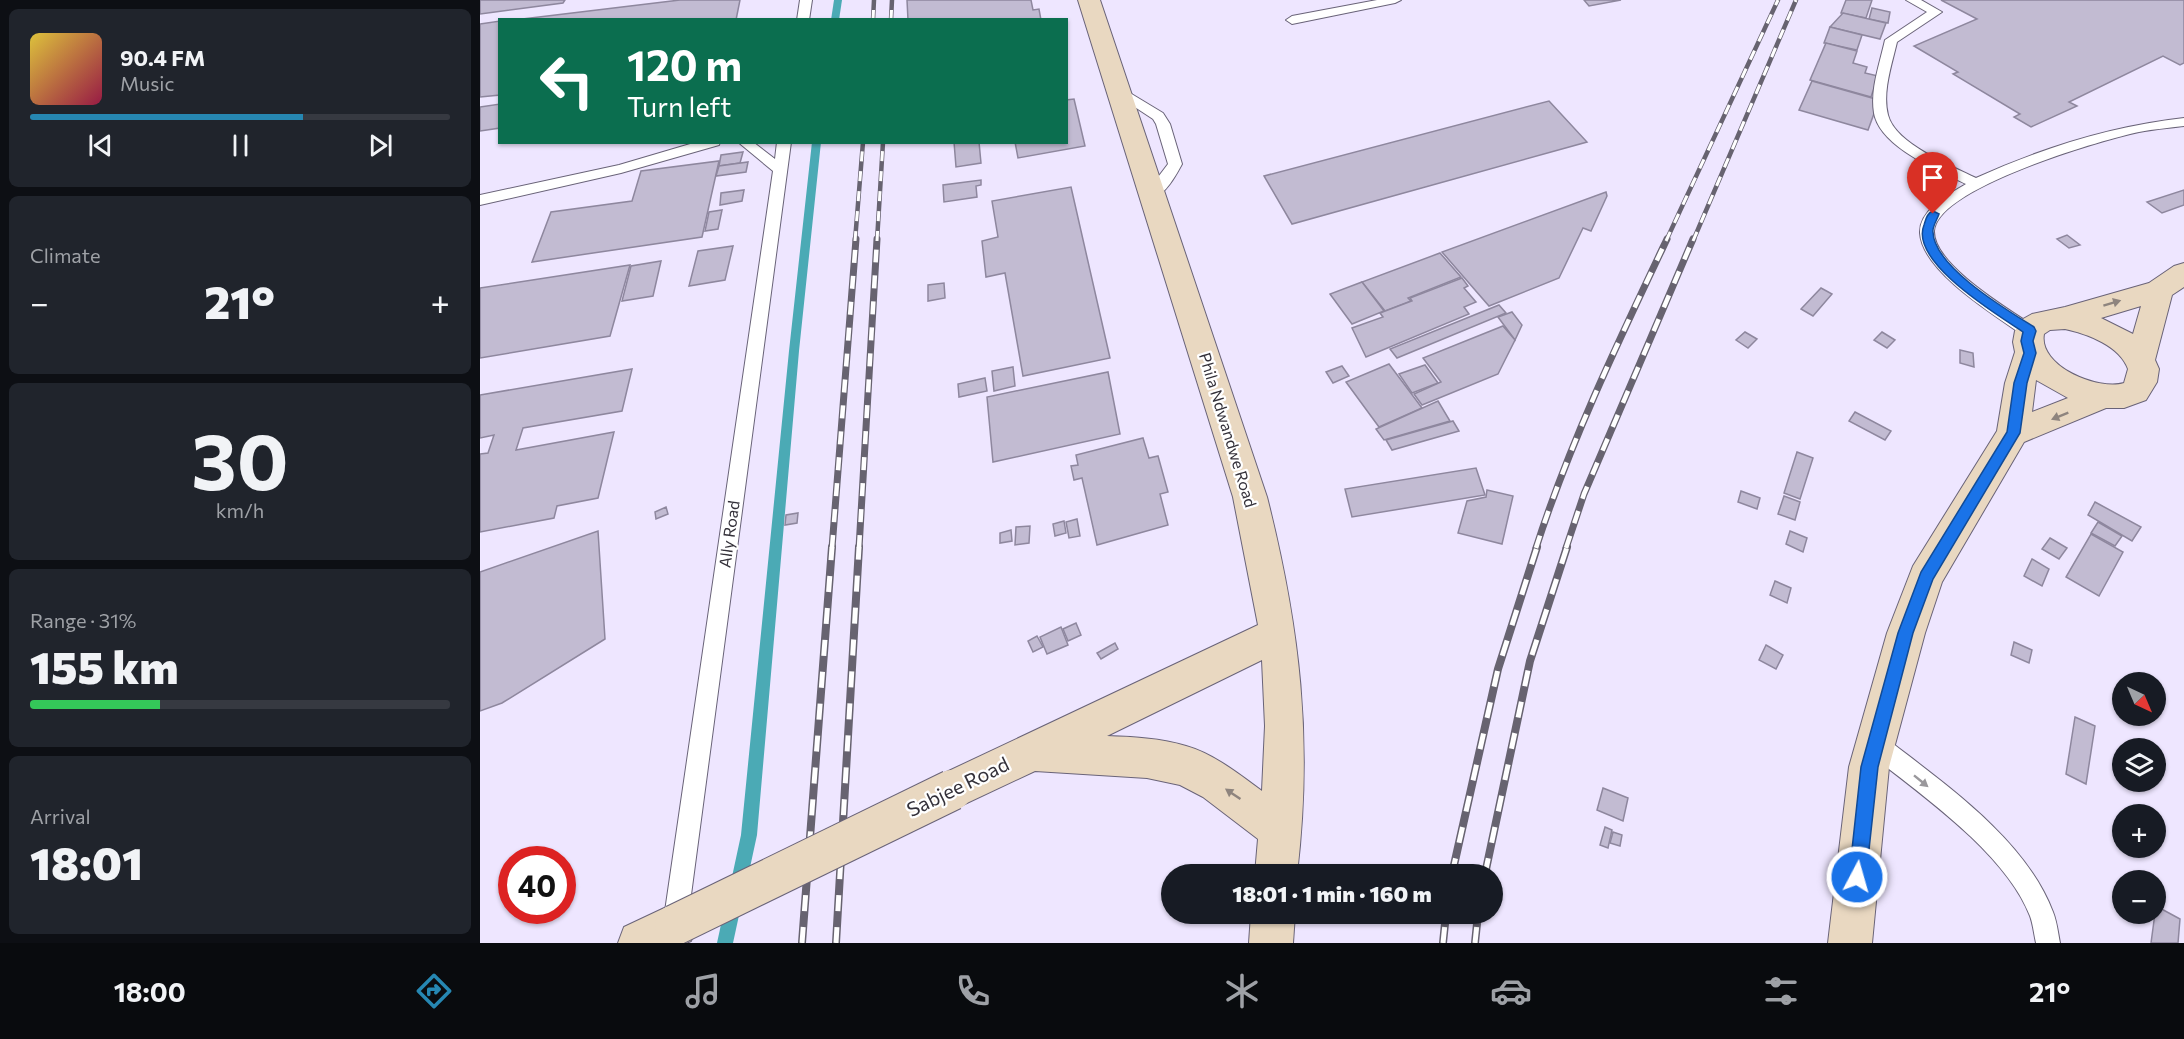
<!DOCTYPE html>
<html lang="en">
<head>
<meta charset="utf-8">
<style>
	:root { --surface:#171b24; --page:#20242c; --text:#f1f3f6; --muted:#9ea1a6; --line:#363941; --accent:#2687b2 }
	body { margin:0; font-family:Commissioner,sans-serif; background:var(--page); color:var(--text); height:100vh; display:flex; flex-direction:column; font-size:22px; white-space:nowrap }
	* { box-sizing:border-box; margin:0 }
	p { font-size:20px; color:var(--muted) }
	.icon { flex:none; width:33px; height:33px; fill:none; stroke:currentColor; stroke-width:2; stroke-linecap:round; stroke-linejoin:round }
	.map { position:relative; flex:1; overflow:hidden }
	.side { display:flex; flex-direction:column; gap:9px; padding:9px; background:#0d0f14; width:480px }
	.side>* { flex:none }
	.top-card { position:absolute; left:18px; top:18px; width:570px; height:126px; border-radius:0px; box-shadow:0 2px 4px #0004; background:#0b6e4f; color:#fff; overflow:hidden }
	.needle { width:39px; rotate:136deg }
	.controls { position:absolute; left:1632px; top:672px; display:grid; gap:12px }
	.controls a { display:grid; place-items:center; width:54px; height:54px; border-radius:50%; background:var(--surface); box-shadow:0 2px 4px #0004; font-size:30px }
	.speed { position:absolute; left:18px; top:846px; display:flex; gap:12px; font-size:30px; font-weight:700; text-align:center }
	.speed>* { display:grid; place-content:center; width:78px; height:78px; border-radius:50%; background:var(--surface); box-shadow:0 2px 4px #0004; line-height:1 }
	.speed .limit { border:9px solid #d22; background:#fff; color:#111 }
	.pin { position:absolute; display:grid; place-items:center; width:51px; height:51px; color:#fff; margin:-62px -26px; border-radius:50% 50% 50% 0; rotate:-45deg; box-shadow:0 0 6px #0007 }
	.pin .icon { rotate:45deg }
	.me { position:absolute; width:66px; margin:-33px; rotate:6deg; stroke-linejoin:round; filter:drop-shadow(0 0 4px #0008) }
	.turn { display:flex; align-items:center; gap:21px; height:126px; padding:0 30px; font-size:27px }
	.turn .icon { width:78px; height:78px; stroke-width:2.5 }
	.turn b { display:block; font-size:42px; line-height:51px }
	.big { font-size:45px; font-weight:800; line-height:1.1 }
	.side .tile { flex:1; display:flex; flex-direction:column; justify-content:center; gap:9px; min-width:0; padding:0 21px; border-radius:9px; background:var(--page) }
	.side .dial { align-items:center; gap:0 }
	.dial b { font-size:78px; line-height:1 }
	.song { display:flex; align-items:center; gap:18px }
	.cover { width:72px; height:72px; border-radius:9px; background:linear-gradient(135deg,hsl(50 70% 55%),hsl(340 70% 35%)) }
	.played { height:6px; border-radius:3px; background:linear-gradient(90deg,var(--accent) 65%,var(--line) 65%) }
	.keys { display:flex; justify-content:space-around; direction:ltr }
	.heat { display:flex; justify-content:space-between; align-items:center; font-size:33px; direction:ltr }
	.charge { height:9px; border-radius:4px; background:linear-gradient(90deg,#34c759 31%,var(--line) 0) }
	.trip { position:absolute; left:681px; top:864px; width:342px; height:60px; border-radius:30px; background:var(--surface); box-shadow:0 2px 4px #0004; font-weight:800; line-height:60px; text-align:center }
	.dock { display:flex; height:96px; justify-content:space-around; align-items:center; background:#090b0e; color:var(--muted) }
	.dock .icon { width:42px; height:42px }
	.dock .active { color:var(--accent) }
	.dock b { font-size:27px; color:var(--text) }
	main { display:flex; flex:1; min-height:0 }
	.map>svg:first-child { display:block }
</style>
</head>
<body>
<main>
<section class="side">
<div class="tile">
<div class="song"><i class="cover"></i><div><b>90.4 FM</b><p>Music</p></div></div>
<div class="played"></div>
<div class="keys"><svg class="icon" aria-label="previous" viewBox="0 0 24 24"><path d="M18 5L8 12l10 7zM5 5v14"/></svg><svg class="icon" aria-label="pause" viewBox="0 0 24 24"><path d="M8 5v14M16 5v14"/></svg><svg class="icon" aria-label="next" viewBox="0 0 24 24"><path d="M6 5l10 7-10 7zM19 5v14"/></svg></div>
</div>
<div class="tile"><p>Climate</p>
<div class="heat"><a>−</a><b class="big">21°</b><a>+</a></div>
</div>
<div class="tile dial"><b>30</b><p>km/h</p></div>
<div class="tile"><p>Range · 31%</p><b class="big">155 km</b><div class="charge"></div></div>
<div class="tile"><p>Arrival</p><b class="big">18:01</b></div>
</section>
<div class="map">
<svg width="1704" height="943" viewBox="0 0 1704 943">
	<rect width="100%" height="100%" fill="#eee6ff"/>
	<g fill="none" stroke-linecap="round" stroke-linejoin="round">
		<!-- stream -->
		<g fill="#4baab5" fill-rule="evenodd">
			<polygon points="354,0 362,0 359,20 351,20"/>
			<polygon points="332,142 341,142 319,351 277,835 266,886 264,892 258,894 252,892 250,886 261,835 309,351"/>
			<polygon points="253,898 259,900 261,906 253,943 237,943 245,906 247,900"/>
		</g>
	</g>
	<!-- building -->
	<g fill="#c2bbd2" stroke="#8e879e" stroke-width="1.5">
		<polygon points="0,0 85,0 83,3 0,14"/>
		<polygon points="200,0 260,0 256,20 34,20"/>
		<polygon points="427,0 551,0 553,10 559,9 561,20 428,20"/>
		<polygon points="1104,0 1141,0 1109,6"/>
		<polygon points="1366,0 1392,0 1386,18 1361,13"/>
		<polygon points="1461,0 1704,0 1704,63 1700,65 1683,56 1589,102 1597,106 1551,127 1534,117 1540,114 1473,74 1478,72 1434,46 1497,19"/>
		<polygon points="1392,8 1410,12 1408,23 1389,19"/>
		<polygon points="1363,13 1406,23 1400,39 1350,27"/>
		<polygon points="20,21 20,95 0,97 0,24"/>
		<polygon points="1350,27 1382,35 1377,50 1344,43"/>
		<polygon points="1346,43 1377,51 1373,63 1387,67 1385,73 1398,76 1391,97 1330,80"/>
		<polygon points="1332,81 1399,100 1388,130 1319,110"/>
		<polygon points="594,99 605,146 538,158 535,142 586,142 586,100"/>
		<polygon points="1069,101 1107,142 812,224 784,176"/>
		<polygon points="20,104 20,128 0,131 0,107"/>
		<polygon points="474,142 499,142 501,163 476,167"/>
		<polygon points="263,152 260,163 239,166 241,155"/>
		<polygon points="239,161 222,237 52,262 71,212 152,201 161,171"/>
		<polygon points="268,162 266,172 236,176 239,166"/>
		<polygon points="501,180 501,185 496,186 497,197 464,202 463,185"/>
		<polygon points="591,187 630,358 543,376 525,273 506,277 502,241 518,237 512,201"/>
		<polygon points="264,190 262,201 240,205 241,193"/>
		<polygon points="1704,190 1704,205 1682,213 1667,202"/>
		<polygon points="1126,192 1127,196 1111,231 1103,228 1079,278 1009,306 962,252"/>
		<polygon points="242,210 238,229 225,231 229,212"/>
		<polygon points="1587,235 1600,245 1589,248 1577,239"/>
		<polygon points="253,246 245,280 209,286 218,251"/>
		<polygon points="960,253 981,277 928,298 931,301 905,311 882,282"/>
		<polygon points="181,261 173,296 142,301 151,266"/>
		<polygon points="150,265 130,336 0,358 0,288"/>
		<polygon points="982,278 988,286 984,288 996,302 984,307 989,314 886,357 872,328 903,317 900,313 932,301 930,298"/>
		<polygon points="882,282 904,311 872,324 850,294"/>
		<polygon points="464,283 465,298 448,301 448,285"/>
		<polygon points="1341,288 1352,294 1333,316 1321,309"/>
		<polygon points="1019,305 1026,313 917,358 910,349"/>
		<polygon points="1032,312 1042,325 1035,340 1018,317"/>
		<polygon points="1023,326 1035,340 1018,374 942,405 934,394 961,382 943,358"/>
		<polygon points="1265,332 1277,339 1268,348 1256,340"/>
		<polygon points="1402,332 1415,340 1407,348 1394,340"/>
		<polygon points="1480,350 1493,353 1494,367 1480,363"/>
		<polygon points="909,364 942,408 899,427 866,382"/>
		<polygon points="945,365 958,383 932,393 919,374"/>
		<polygon points="862,366 869,376 853,383 846,372"/>
		<polygon points="533,367 535,386 514,391 512,371"/>
		<polygon points="152,369 142,411 43,428 36,450 134,432 118,498 77,506 74,518 0,532 0,454 8,453 14,435 0,438 0,395"/>
		<polygon points="628,372 640,434 513,462 507,397"/>
		<polygon points="505,378 507,391 479,397 478,384"/>
		<polygon points="958,401 970,421 904,440 896,429"/>
		<polygon points="1375,412 1411,431 1405,440 1369,421"/>
		<polygon points="973,421 979,431 912,450 906,440"/>
		<polygon points="663,438 669,458 678,456 688,492 680,494 688,525 617,545 602,478 594,480 591,466 598,465 596,455"/>
		<polygon points="1317,452 1333,458 1320,499 1304,493"/>
		<polygon points="996,468 1005,495 872,517 865,489"/>
		<polygon points="1007,490 1033,496 1022,544 978,533 987,501 1006,497"/>
		<polygon points="1261,491 1280,498 1277,509 1258,502"/>
		<polygon points="1304,496 1320,502 1315,520 1298,514"/>
		<polygon points="1615,502 1661,527 1652,541 1608,515"/>
		<polygon points="186,507 188,514 176,519 175,512"/>
		<polygon points="318,513 317,523 305,525 306,515"/>
		<polygon points="597,519 600,536 589,538 586,522"/>
		<polygon points="584,521 586,533 575,536 573,524"/>
		<polygon points="1618,522 1642,536 1635,546 1611,533"/>
		<polygon points="550,526 549,543 535,545 536,527"/>
		<polygon points="531,530 532,541 520,543 520,533"/>
		<polygon points="118,531 125,639 22,703 0,711 0,572"/>
		<polygon points="1310,531 1327,538 1323,552 1306,544"/>
		<polygon points="1611,534 1643,552 1619,596 1586,577"/>
		<polygon points="1570,538 1587,548 1579,559 1562,549"/>
		<polygon points="1552,559 1569,569 1562,586 1544,576"/>
		<polygon points="1295,581 1311,588 1307,603 1290,595"/>
		<polygon points="596,623 601,635 588,641 583,629"/>
		<polygon points="581,627 588,645 567,654 560,637"/>
		<polygon points="557,636 563,647 553,652 548,641"/>
		<polygon points="1534,642 1552,650 1549,663 1531,655"/>
		<polygon points="635,643 638,649 621,659 617,653"/>
		<polygon points="1286,645 1303,655 1296,669 1279,660"/>
		<polygon points="1595,717 1615,726 1606,784 1586,774"/>
		<polygon points="1123,788 1148,798 1143,821 1117,810"/>
		<polygon points="1125,827 1132,830 1128,848 1120,845"/>
		<polygon points="1133,832 1142,835 1140,846 1130,843"/>
		<polygon points="1676,906 1700,919 1698,943 1671,943"/>
	</g>
	<g fill="none" stroke-linecap="round" stroke-linejoin="round">
		<defs>
			<g id="lane">
				<polygon points="320,0 332,0 329,20 317,20"/>
				<polygon points="897,0 921,0 915,3 812,24 806,20 812,16"/>
				<path d="M1426 0H1441L1462 12 1417 42C1412 64 1402 92 1408 115 1415 144 1472 166 1496 178 1562 148 1632 126 1704 118V126C1689 128 1674 129 1659 132 1621 140 1457 188 1454 231 1453 265 1530 310 1555 327L1557 331 1555 335H1543C1514 315 1442 271 1440 233 1439 210 1469 194 1486 184 1458 170 1400 147 1394 113 1390 89 1400 63 1405 40L1447 12Z"/>
				<path d="M640 87 683 113 690 124 702 164C696 175 686 194 673 198L666 193 688 164 676 124 673 119 635 94 634 91 635 88Z"/>
				<polygon points="217,142 240,142 239,145 141,173 0,205 0,195 139,165"/>
				<polygon points="258,142 273,142 295,159 297,142 311,142 207,925 204,934 195,937 186,934 183,925 293,171"/>
				<path d="M1395 733 1403 736C1463 783 1545 838 1573 912 1577 922 1578 933 1580 943H1556C1554 934 1553 924 1550 916 1526 853 1439 793 1387 752L1384 744 1387 736Z"/>
			</g>
			<g id="secondary">
				<path d="M598 0H620L787 497C820 628 833 740 817 874H775L778 839 723 797 700 785 667 778 555 771 472 810 458 804 452 790 458 776 778 625 753 497ZM782 660 785 726 782 791C759 774 734 754 706 746 680 738 653 737 627 736Z"/>
				<path d="M1704 263V287L1692 295 1675 360 1679 369 1677 382 1666 400 1644 408H1626L1544 442 1462 582 1445 633 1409 767 1392 943H1348L1369 767 1407 633 1433 566 1517 431 1525 383 1535 352 1533 342 1535 331 1543 319 1552 314 1585 307 1669 283 1694 266ZM1661 306 1653 334 1621 318ZM1585 329C1608 334 1640 346 1648 369L1644 383C1618 391 1558 366 1564 334L1570 330ZM1556 380 1588 398 1552 412Z"/>
				<polygon points="195,903 211,909 217,925 211,941 206,943 138,943 144,927"/>
				<polygon points="771,914 815,914 813,943 769,943"/>
			</g>
		</defs>
		<!-- lane casing -->
		<use href="#lane" stroke="#696378" stroke-width="2"/>
		<!-- secondary casing -->
		<use href="#secondary" stroke="#696378" stroke-width="2"/>
		<!-- lane -->
		<use href="#lane" fill="#fff" fill-rule="evenodd"/>
		<!-- secondary -->
		<use href="#secondary" fill="#e9d8c1" fill-rule="evenodd"/>
		<defs>
			<g id="rail-far2">
				<polyline points="393,20 394,0"/>
				<polyline points="411,20 412,0"/>
				<polyline points="375,241 383,142"/>
				<polyline points="397,241 403,142"/>
				<polyline points="1186,241 1298,0"/>
				<polyline points="1213,241 1316,0"/>
			</g>
			<g id="rail-far1">
				<polyline points="352,548 376,239"/>
				<polyline points="379,548 397,239"/>
				<path d="M1056 548C1090 442 1139 340 1187 239"/>
				<polyline points="1086,548 1104,494 1213,239"/>
			</g>
			<g id="rail">
				<polyline points="972,874 1018,669 1057,547"/>
				<polyline points="1005,874 1050,661 1087,547"/>
				<polyline points="322,943 352,547"/>
				<polyline points="356,943 379,547"/>
				<polyline points="963,943 966,914"/>
				<polyline points="995,943 998,914"/>
			</g>
		</defs>
		<!-- rail-far2 casing -->
		<use href="#rail-far2" stroke="#676370" stroke-width="4.5"/>
		<!-- rail-far1 casing -->
		<use href="#rail-far1" stroke="#676370" stroke-width="7"/>
		<!-- rail casing -->
		<use href="#rail" stroke="#676370" stroke-width="8"/>
		<!-- rail-far2 -->
		<use href="#rail-far2" stroke="#fff" stroke-width="3" stroke-dasharray="10" stroke-linecap="butt"/>
		<!-- rail-far1 -->
		<use href="#rail-far1" stroke="#fff" stroke-width="4.5" stroke-dasharray="13" stroke-linecap="butt"/>
		<!-- rail -->
		<use href="#rail" stroke="#fff" stroke-width="5" stroke-dasharray="16" stroke-linecap="butt"/>
		<defs>
			<polyline id="secondary-bridge" points="195,925 472,790"/>
		</defs>
		<!-- secondary-bridge casing -->
		<use href="#secondary-bridge" stroke="#696378" stroke-width="42" stroke-linecap="butt"/>
		<!-- secondary-bridge -->
		<use href="#secondary-bridge" stroke="#e9d8c1" stroke-width="40"/>
	</g>
	<!-- one-way arrows -->
	<defs><path id="oneway-solid" d="M-6-.8H1V-3.2L6.5 0L1 3.2V.8H-6Z" transform="scale(1.5)"/></defs>
	<g fill="#8e847e">
		<use href="#oneway-solid" transform="translate(1632 303) rotate(-17)"/>
		<use href="#oneway-solid" transform="translate(1580 416) rotate(158)"/>
		<use href="#oneway-solid" transform="translate(753 794) rotate(-146)"/>
	</g>
	<use fill="#9a989c" href="#oneway-solid" transform="translate(1441 781) rotate(39)"/>
	<!-- route -->
	<path fill="#1a73e8" stroke="#114b97" stroke-width="1.5" d="M1453 211 1459 214C1457 220 1452 227 1453 232 1454 267 1527 310 1554 327L1556 331 1553 341 1556 353 1547 383 1540 433 1453 579 1433 633 1398 767 1386 877 1384 883 1377 886 1371 883 1369 877 1381 767 1418 633 1441 572 1527 432 1534 383 1544 353 1541 341 1543 332C1518 315 1429 262 1444 225 1446 219 1447 213 1453 211Z"/>
	<g text-anchor="middle" stroke-width="4.5" stroke-linejoin="round" paint-order="stroke">
		<!-- street labels -->
		<g font-size="16" fill="#34313a" stroke="#fff">
			<text transform="translate(748 430) rotate(73)" y="6">Phila Ndwandwe Road</text>
			<text transform="translate(249 534) rotate(-82)" y="6">Ally Road</text>
		</g>
		<!-- near-street labels -->
		<g font-size="20" fill="#34313a" stroke="#fff">
			<text transform="translate(478 787) rotate(-26)" y="7">Sabjee Road</text>
		</g>
	</g>
</svg>
<div class="controls">
<a><svg class="needle" viewBox="-14 -14 28 28"><path d="M0-13l5 13h-10z" fill="#e53935"/><path d="M0 13l5-13h-10z" fill="#9ea1a6"/></svg></a>
<a><svg class="icon" aria-label="layers" viewBox="0 0 24 24"><path d="M12 4l9 5-9 5-9-5zM3 14l9 5 9-5"/></svg></a>
<a>+</a>
<a>−</a>
</div>
<div class="speed"><div class="limit">40</div></div>
<div class="pin" style="left:1453px;top:214px;background:#d93025"><svg class="icon" aria-label="arrive" viewBox="0 0 24 24"><path d="M6 21V4h12l-3 4 3 4H6"/></svg></div>
<svg class="me" style="left:1377px;top:877px" viewBox="-20 -20 40 40"><circle r="17" fill="#1a73e8" stroke="#fff" stroke-width="3"/><path d="M0-11L8 9 0 5-8 9z" fill="#fff"/></svg>
<div class="trip">18:01 · 1 min · 160 m</div>
<div class="top-card">
<div class="turn"><svg class="icon" aria-label="left" viewBox="0 0 24 24"><path d="M17 20v-9H6M10 6l-5 5 5 5"/></svg><div><b>120 m</b>Turn left</div></div>
</div>
</div>
</main>
<nav class="dock">
<b>18:00</b>
<svg class="icon active" aria-label="directions" viewBox="0 0 24 24"><path d="M12 3l9 9-9 9-9-9zM9 14v-3h6M13 9l2 2-2 2"/></svg>
<svg class="icon" aria-label="music" viewBox="0 0 24 24"><path d="M9 18V5l10-2v13"/><circle cx="6" cy="18" r="3"/><circle cx="16" cy="16" r="3"/></svg>
<svg class="icon" aria-label="phone" viewBox="0 0 24 24"><path d="M5 4h4l2 5-3 2q2 4 5 5l2-3 5 2v4C11 20 4 13 5 4z"/></svg>
<svg class="icon" aria-label="climate" viewBox="0 0 24 24"><path d="M12 3v18M4 7l16 10M4 17L20 7"/></svg>
<svg class="icon" aria-label="car" viewBox="0 0 24 24"><path d="M5 17H2v-5l4-1 3-4h7l3 4 3 1v5h-3M9 17h6M6 11h13"/><circle cx="7" cy="17" r="2"/><circle cx="17" cy="17" r="2"/></svg>
<svg class="icon" aria-label="filters" viewBox="0 0 24 24"><path d="M4 7h16M4 17h16"/><circle cx="9" cy="7" r="2"/><circle cx="15" cy="17" r="2"/></svg>
<b>21°</b>
</nav>
</body>
</html>
